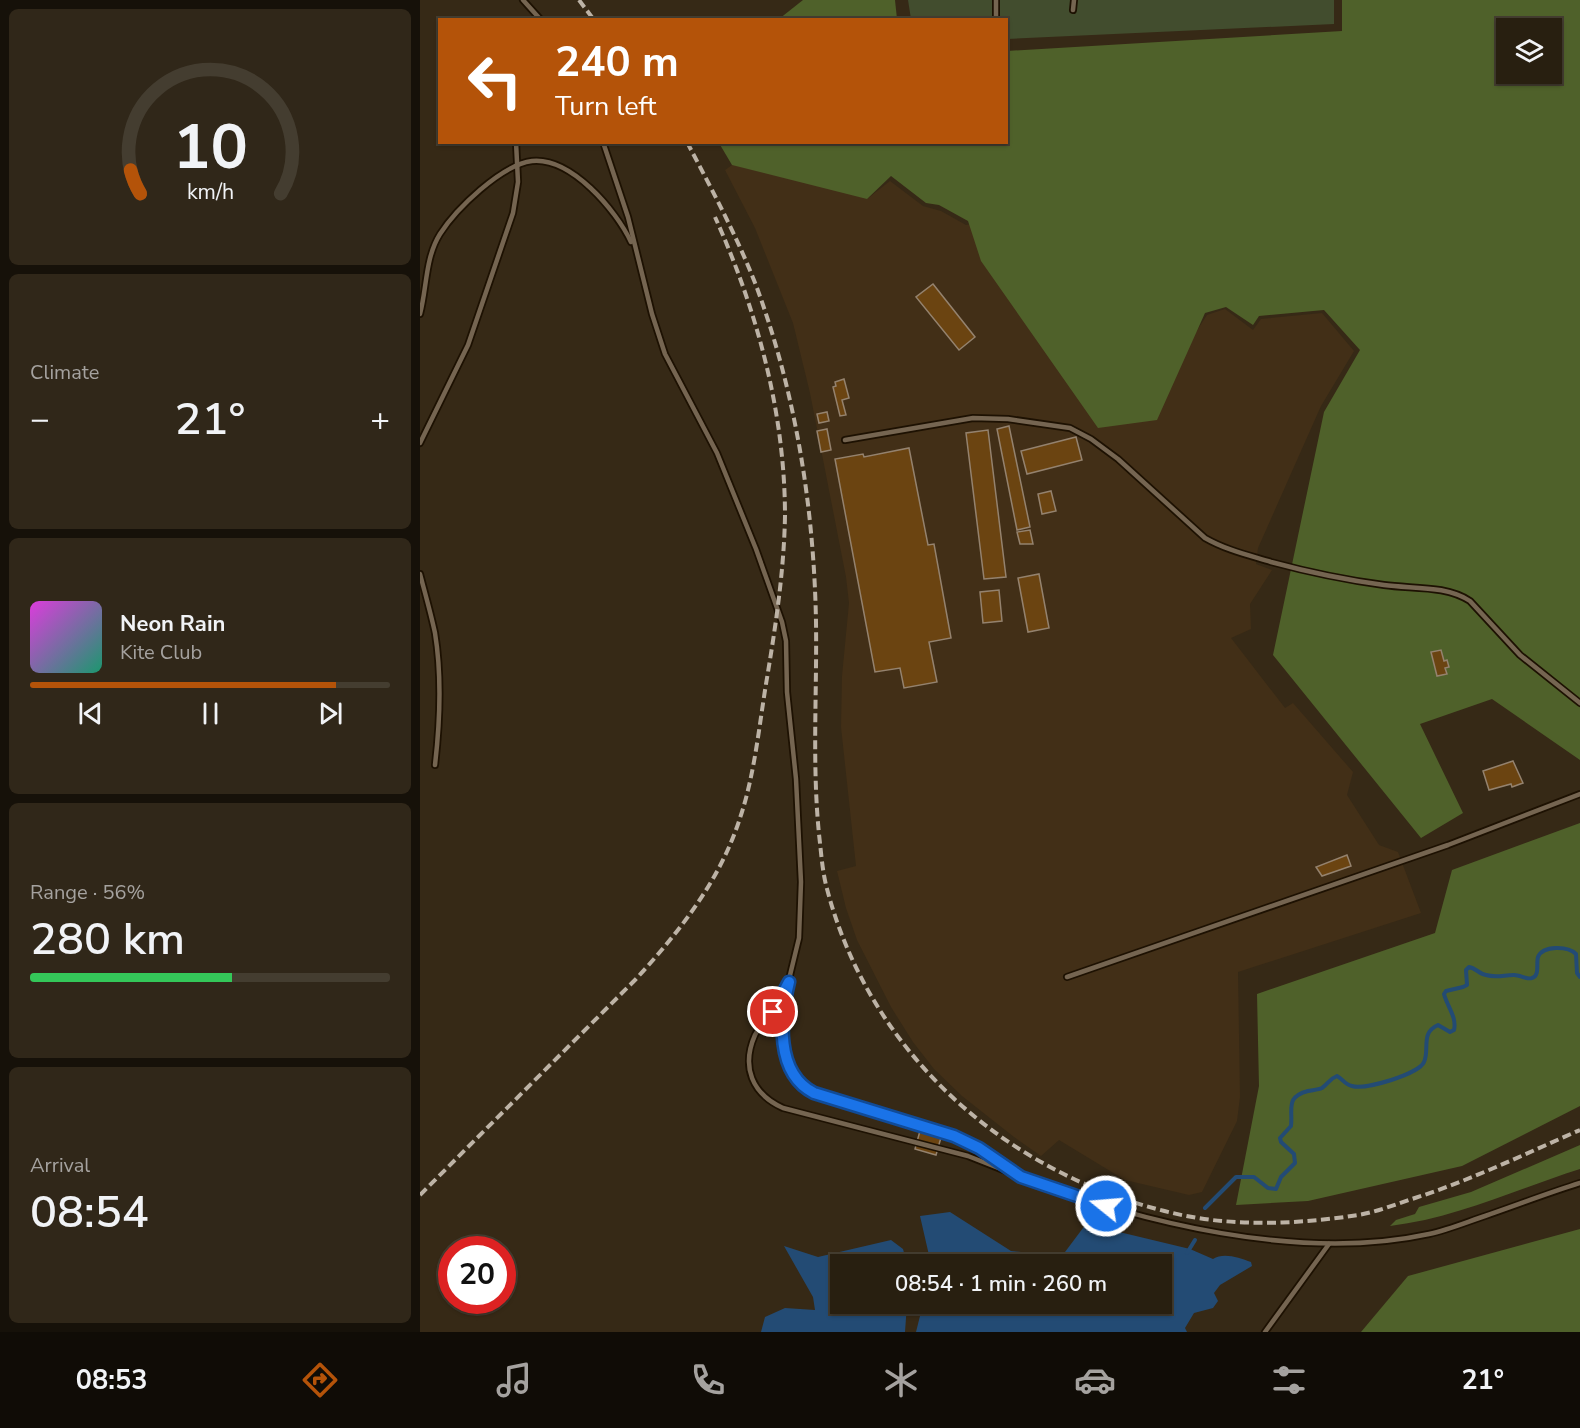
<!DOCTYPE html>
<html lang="en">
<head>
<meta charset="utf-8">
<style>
	:root { --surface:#281f10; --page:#302719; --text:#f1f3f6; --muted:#a5a29f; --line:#443d30; --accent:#b45309 }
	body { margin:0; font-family:"Nunito Sans",sans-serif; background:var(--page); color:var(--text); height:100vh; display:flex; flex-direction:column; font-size:22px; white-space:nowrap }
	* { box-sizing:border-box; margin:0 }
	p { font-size:20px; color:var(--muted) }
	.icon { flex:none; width:33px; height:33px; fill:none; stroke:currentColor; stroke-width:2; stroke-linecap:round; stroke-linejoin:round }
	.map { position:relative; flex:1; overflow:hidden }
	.panel { display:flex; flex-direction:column; gap:9px; padding:9px; background:#161109; width:420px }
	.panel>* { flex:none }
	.hud { position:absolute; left:18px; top:18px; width:570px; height:126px; border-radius:0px; box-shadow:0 2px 4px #0004,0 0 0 2px var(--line); background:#b45309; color:#fff; overflow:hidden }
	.tools { position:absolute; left:1076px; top:18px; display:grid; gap:12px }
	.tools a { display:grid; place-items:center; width:66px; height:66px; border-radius:0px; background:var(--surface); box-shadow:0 2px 4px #0004,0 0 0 2px var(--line); font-size:30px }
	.speed { position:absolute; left:18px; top:1236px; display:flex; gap:12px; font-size:30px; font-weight:700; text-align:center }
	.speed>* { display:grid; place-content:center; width:78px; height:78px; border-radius:50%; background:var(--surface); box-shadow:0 2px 4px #0004,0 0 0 2px var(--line); line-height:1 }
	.speed .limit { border:9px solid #d22; background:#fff; color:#111 }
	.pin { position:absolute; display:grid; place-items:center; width:51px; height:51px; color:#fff; margin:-26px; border:3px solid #fff; border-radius:50%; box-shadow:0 2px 6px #0007 }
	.me { position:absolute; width:66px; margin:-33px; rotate:287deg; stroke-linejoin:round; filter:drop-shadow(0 0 4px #0008) }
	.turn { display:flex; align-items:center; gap:21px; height:126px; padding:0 18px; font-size:27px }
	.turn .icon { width:78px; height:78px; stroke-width:2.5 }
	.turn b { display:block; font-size:42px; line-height:51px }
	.big { font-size:45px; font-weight:600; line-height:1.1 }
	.panel .widget { flex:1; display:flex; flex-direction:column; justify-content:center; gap:9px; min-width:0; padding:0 21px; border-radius:9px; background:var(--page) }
	.panel .dial { align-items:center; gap:0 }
	.dial svg { height:156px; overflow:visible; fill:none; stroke:var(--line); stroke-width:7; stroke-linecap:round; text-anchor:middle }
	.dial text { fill:var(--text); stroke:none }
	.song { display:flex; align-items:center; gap:18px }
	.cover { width:72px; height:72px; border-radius:9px; background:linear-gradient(135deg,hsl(300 70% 55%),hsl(160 70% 35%)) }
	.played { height:6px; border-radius:3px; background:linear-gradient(90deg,var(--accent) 85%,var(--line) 85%) }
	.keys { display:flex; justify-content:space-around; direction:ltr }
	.heat { display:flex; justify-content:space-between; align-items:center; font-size:33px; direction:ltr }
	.charge { height:9px; border-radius:4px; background:linear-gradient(90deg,#34c759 56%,var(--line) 0) }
	.trip { position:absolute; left:410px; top:1254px; width:342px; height:60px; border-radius:0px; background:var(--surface); box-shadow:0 2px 4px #0004,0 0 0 2px var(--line); font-weight:600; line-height:60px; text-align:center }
	.tab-bar { display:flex; height:96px; justify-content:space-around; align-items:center; background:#100c06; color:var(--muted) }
	.tab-bar .icon { width:42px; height:42px }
	.tab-bar .selected { color:var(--accent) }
	.tab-bar b { font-size:27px; color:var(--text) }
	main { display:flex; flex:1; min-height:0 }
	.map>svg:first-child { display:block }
</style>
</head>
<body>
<main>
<section class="panel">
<div class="widget dial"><svg viewBox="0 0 100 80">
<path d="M14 69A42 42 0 1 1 86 69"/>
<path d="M14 69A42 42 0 0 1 9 57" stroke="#b45309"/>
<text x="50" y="56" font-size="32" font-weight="700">10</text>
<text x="50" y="72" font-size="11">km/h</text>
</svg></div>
<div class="widget"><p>Climate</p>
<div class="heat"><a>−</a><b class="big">21°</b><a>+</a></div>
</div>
<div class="widget">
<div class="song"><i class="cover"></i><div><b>Neon Rain</b><p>Kite Club</p></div></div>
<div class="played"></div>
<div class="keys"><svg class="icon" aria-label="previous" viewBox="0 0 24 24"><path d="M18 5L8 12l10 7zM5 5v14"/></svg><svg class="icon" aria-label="pause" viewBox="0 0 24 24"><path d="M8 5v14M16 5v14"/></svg><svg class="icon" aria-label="next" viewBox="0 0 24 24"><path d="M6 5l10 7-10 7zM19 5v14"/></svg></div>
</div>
<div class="widget"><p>Range · 56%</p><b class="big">280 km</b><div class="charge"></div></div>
<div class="widget"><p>Arrival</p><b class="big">08:54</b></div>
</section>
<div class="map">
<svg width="1160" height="1332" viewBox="0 0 1160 1332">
	<rect width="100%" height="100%" fill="#362916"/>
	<!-- built -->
	<polygon fill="#422f17" points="344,143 447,199 470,181 503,206 521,211 546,225 622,212 772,338 787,315 805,309 833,330 841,319 902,313 934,351 901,406 838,548 836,564 852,570 830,604 831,629 811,638 865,708 873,703 933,772 927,795 959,845 978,852 1001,913 818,972 820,1097 817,1121 782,1192 769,1195 705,1180 639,1140 621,1156 594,1137 542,1096 514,1069 493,1042 471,1007 437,940 426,908 417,871 436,866 421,727 422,676 429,603 426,577 390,393 373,323 335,228 305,170"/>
	<!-- green -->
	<polygon fill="#424d2e" points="488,0 914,0 914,24 587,39 586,20 491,19"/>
	<!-- forest -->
	<g fill="#4f612a" fill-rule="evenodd">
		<polygon points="383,0 475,0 477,19 359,19"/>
		<path d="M922 0H1160V760L1072 699 1000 724 1043 813 1001 838 853 655 904 412 940 350 904 310 839 316 833 325 806 307 785 313 737 420 678 428 561 261 548 221 519 205 506 203 471 176 447 199 312 165 299 143 586 142 587 51 922 31ZM1086 28H1131V74H1086Z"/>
		<polygon points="1160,823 1160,1106 1042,1166 888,1201 816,1205 839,1086 837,994 1015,933 1032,870"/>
		<path d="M1160 1145V1169C1097 1189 1036 1218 970 1226L976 1220 995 1214 999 1207 1051 1192Z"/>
		<polygon points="1160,1229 1160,1332 941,1332 988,1276"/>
	</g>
	<!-- water -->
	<g fill="#234b74">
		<path d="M530 1212 591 1251 642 1256 666 1224 770 1249 793 1259C804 1252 819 1258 831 1262L832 1266 800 1285 794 1293 798 1301 793 1308 774 1313 765 1328 767 1332H496L503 1304H741V1264H511L500 1216Z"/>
		<polygon points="471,1240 483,1249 487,1264 420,1264 420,1304 487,1304 485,1332 341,1332 345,1317 365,1308 395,1310 393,1297 364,1246 398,1257"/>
	</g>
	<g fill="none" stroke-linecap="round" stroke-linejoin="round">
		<!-- stream -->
		<g stroke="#234b74" stroke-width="4">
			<path d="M785 1208 816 1177H834L848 1188 856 1189 861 1177 875 1163 874 1154 861 1142 860 1138 871 1126C873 1109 865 1097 888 1091 892 1090 898 1090 902 1088 908 1084 909 1079 917 1076 923 1079 925 1085 932 1086 946 1090 999 1074 1004 1062 1010 1049 1000 1033 1018 1025L1030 1032 1034 1030C1037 1017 1027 1006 1024 994L1026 991 1043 987 1047 985 1046 970 1049 967C1056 968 1059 974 1066 975 1076 978 1084 975 1094 975 1100 975 1108 980 1112 978 1120 976 1116 963 1118 957 1123 945 1148 946 1156 954L1157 973 1160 977"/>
			<polyline points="767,1253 775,1240"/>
		</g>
	</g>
	<!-- building -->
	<g fill="#6b4411" stroke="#94826e" stroke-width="1.5">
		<polygon points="513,284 555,337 539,350 496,297"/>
		<polygon points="424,379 429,398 422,400 426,415 420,416 413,387 416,386 415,382"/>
		<polygon points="407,412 409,421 399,423 397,414"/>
		<polygon points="589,426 610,527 597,530 577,429"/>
		<polygon points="407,429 411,450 401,452 397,431"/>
		<polygon points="568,430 586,577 564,579 546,433"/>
		<polygon points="656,437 662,460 607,474 601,451"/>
		<polygon points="489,448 508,545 514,544 531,638 509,642 517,682 484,688 480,668 455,672 415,459 443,454 444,457"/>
		<polygon points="631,491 636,511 622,514 618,494"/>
		<polygon points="610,530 613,544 600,544 597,532"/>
		<polygon points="619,574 629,628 608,632 598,578"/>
		<polygon points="579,590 582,621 563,623 560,592"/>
		<polygon points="1021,650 1024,661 1027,660 1029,667 1025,668 1027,674 1017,676 1011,652"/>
		<polygon points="1093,761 1103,783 1092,787 1091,784 1069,790 1063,771"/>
		<polygon points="927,855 931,866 902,876 896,867"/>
		<polygon points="503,1120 524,1127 516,1155 495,1149"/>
	</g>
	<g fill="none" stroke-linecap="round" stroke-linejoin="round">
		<defs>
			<g id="lane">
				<polyline points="103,0 121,20"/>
				<polyline points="576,0 576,20"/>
				<polyline points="653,10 654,0"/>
				<polyline points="183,142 208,217 232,314 245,354 297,453 336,549 362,622 366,641 367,692 376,779 381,882 379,938 364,1000 363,1030 364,1045 372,1075 385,1088 394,1093 534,1135 559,1148 601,1177"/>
				<path d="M0 314C7 288 5 258 20 234 36 209 81 165 112 161 151 157 196 210 211 242"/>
				<path d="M425 440 553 418 588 419 650 428 671 439 698 459 785 538C806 550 828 555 851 562 888 572 926 580 964 585 992 589 1026 585 1050 601L1100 655 1160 703"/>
				<polyline points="0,443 48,345 93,213 98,182 96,142"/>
				<path d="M0 574C5 593 11 614 15 633 22 676 20 722 15 765"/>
				<polyline points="647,977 1028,845 1160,794"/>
				<path d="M364 992C357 1008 342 1021 335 1035 321 1067 332 1094 363 1108L548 1156 591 1173"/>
				<path d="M599 1176C720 1223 881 1262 1009 1234 1028 1230 1047 1222 1065 1216 1097 1205 1128 1193 1160 1183"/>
				<polyline points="845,1332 909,1244"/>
			</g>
		</defs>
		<!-- lane casing -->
		<use href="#lane" stroke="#1d1102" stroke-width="8"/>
		<!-- lane -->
		<use href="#lane" stroke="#756551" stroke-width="4.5"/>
		<!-- rail -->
		<g stroke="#bdb3a6" stroke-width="4" stroke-dasharray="9 4.5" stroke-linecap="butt">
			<polyline points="159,0 174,20"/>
			<path d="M267 142C292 190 318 238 337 288 376 395 394 508 396 622 397 692 392 764 399 834 401 851 402 868 406 885 443 1032 554 1145 695 1196 729 1208 766 1218 802 1221 847 1225 894 1222 938 1215 957 1212 976 1204 995 1198 1051 1180 1105 1154 1160 1130"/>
			<path d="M0 1195 216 979C259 932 299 882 319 821 335 775 339 725 347 678 356 624 364 570 365 516 365 413 337 310 295 217"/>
		</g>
	</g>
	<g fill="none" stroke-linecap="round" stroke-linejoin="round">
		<defs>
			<path id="route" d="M353 1012 369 982C360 1018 355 1073 394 1093L534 1136 559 1148 601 1177 686 1206"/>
		</defs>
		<!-- route casing -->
		<use href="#route" stroke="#114b97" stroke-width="15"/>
		<!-- route -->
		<use href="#route" stroke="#1a73e8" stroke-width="10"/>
	</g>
</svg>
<div class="tools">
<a><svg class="icon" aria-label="layers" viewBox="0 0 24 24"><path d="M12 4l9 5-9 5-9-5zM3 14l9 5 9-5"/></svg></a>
</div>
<div class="speed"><div class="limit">20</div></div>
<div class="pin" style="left:353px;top:1012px;background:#d93025"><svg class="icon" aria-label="arrive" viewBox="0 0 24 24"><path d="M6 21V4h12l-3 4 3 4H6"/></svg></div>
<svg class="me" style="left:686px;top:1206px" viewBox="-20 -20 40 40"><circle r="17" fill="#1a73e8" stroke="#fff" stroke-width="3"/><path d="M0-11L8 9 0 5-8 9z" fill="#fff"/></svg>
<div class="trip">08:54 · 1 min · 260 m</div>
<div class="hud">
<div class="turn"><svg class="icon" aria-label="left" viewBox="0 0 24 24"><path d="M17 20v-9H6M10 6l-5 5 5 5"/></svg><div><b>240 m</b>Turn left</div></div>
</div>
</div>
</main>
<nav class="tab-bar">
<b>08:53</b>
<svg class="icon selected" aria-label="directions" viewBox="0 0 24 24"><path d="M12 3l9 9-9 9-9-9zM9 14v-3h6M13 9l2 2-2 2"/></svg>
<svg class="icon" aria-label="music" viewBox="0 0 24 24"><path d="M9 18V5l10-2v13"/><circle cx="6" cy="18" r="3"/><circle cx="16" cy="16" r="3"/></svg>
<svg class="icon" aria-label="phone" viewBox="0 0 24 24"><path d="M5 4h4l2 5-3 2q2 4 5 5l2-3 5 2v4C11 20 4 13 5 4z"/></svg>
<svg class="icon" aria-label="climate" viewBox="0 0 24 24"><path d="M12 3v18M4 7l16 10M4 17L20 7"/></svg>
<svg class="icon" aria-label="car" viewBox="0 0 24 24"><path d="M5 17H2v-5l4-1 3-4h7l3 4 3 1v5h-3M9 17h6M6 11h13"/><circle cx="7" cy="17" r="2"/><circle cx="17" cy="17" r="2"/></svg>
<svg class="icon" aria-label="filters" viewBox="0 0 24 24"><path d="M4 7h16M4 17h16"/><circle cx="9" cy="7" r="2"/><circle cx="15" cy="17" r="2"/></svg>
<b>21°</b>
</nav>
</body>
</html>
